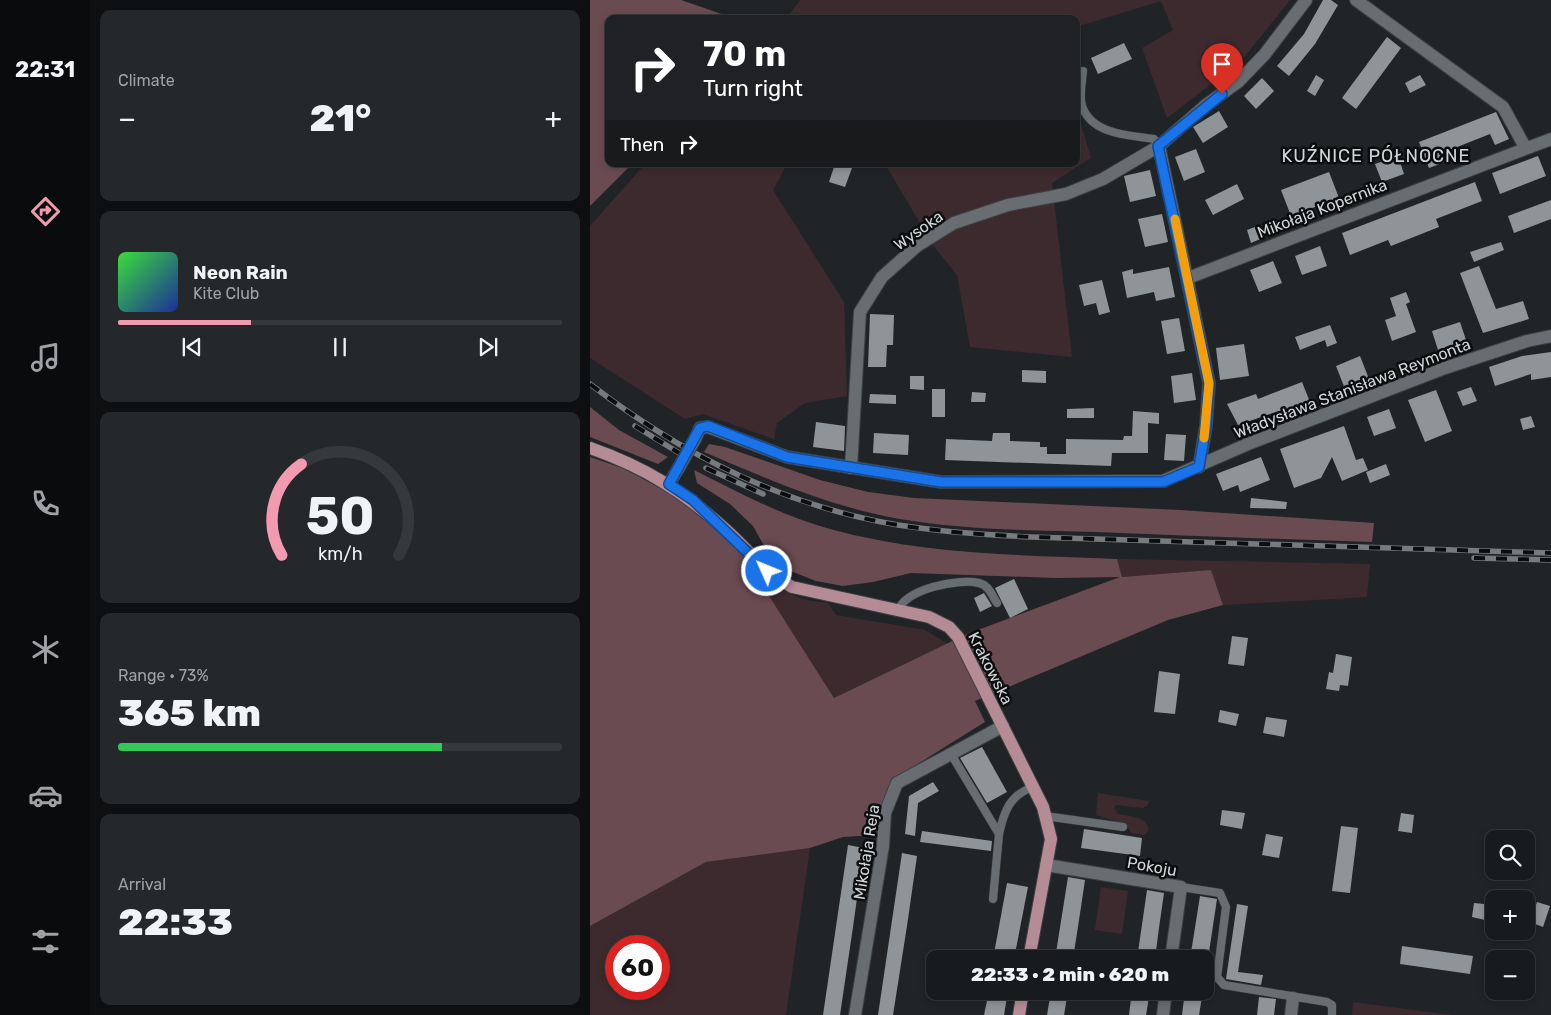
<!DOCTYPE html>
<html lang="en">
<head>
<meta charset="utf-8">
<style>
	:root { --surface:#181b1d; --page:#25282a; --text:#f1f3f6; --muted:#9fa1a4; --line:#36393b; --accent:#f29aaf }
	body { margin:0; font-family:Rubik,sans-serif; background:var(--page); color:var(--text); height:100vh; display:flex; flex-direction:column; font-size:19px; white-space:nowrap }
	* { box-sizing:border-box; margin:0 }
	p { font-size:16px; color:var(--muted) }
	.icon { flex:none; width:28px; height:28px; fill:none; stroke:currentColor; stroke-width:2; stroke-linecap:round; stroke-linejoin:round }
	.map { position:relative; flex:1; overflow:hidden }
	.sheet { display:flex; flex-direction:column; gap:10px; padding:10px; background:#0d0f10; width:500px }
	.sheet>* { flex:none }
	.banner { position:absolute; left:15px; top:15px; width:475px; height:152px; border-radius:10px; box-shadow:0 2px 8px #0003,0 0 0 1px var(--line); background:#202124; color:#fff; overflow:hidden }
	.fabs { position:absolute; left:895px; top:830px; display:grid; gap:10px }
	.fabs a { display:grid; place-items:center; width:50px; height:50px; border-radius:10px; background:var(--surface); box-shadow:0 2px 8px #0003,0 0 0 1px var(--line); font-size:25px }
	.speed { position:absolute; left:15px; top:935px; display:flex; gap:10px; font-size:25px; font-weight:700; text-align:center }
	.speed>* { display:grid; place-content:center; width:65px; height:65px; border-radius:50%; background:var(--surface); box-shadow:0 2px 8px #0003,0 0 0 1px var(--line); line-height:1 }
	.speed .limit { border:8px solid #d22; background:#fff; color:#111 }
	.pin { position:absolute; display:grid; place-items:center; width:42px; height:42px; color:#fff; margin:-51px -21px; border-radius:50% 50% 50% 0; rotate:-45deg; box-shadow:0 0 5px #0007 }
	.pin .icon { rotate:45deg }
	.me { position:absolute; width:55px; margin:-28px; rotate:314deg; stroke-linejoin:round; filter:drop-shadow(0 0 4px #0008) }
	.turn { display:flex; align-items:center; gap:18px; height:105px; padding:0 15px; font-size:22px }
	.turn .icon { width:65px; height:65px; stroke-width:2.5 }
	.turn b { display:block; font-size:35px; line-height:42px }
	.then { display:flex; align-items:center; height:48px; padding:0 15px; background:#0003; gap:10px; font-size:19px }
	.big { font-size:38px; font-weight:800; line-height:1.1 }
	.sheet .widget { flex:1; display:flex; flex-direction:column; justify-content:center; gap:8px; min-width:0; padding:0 18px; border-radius:10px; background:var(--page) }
	.sheet .dial { align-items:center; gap:0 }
	.dial svg { height:130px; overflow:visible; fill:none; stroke:var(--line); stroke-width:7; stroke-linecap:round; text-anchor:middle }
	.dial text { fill:var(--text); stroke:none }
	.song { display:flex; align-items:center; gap:15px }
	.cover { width:60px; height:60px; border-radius:8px; background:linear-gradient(135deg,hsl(120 70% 55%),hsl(230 70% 35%)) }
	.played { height:5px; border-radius:2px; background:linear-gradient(90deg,var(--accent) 30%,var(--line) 30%) }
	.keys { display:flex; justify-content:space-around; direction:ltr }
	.heat { display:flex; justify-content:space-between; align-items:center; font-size:28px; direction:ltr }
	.charge { height:8px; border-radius:4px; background:linear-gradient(90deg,#34c759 73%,var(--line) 0) }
	.trip { position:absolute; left:336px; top:950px; width:288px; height:50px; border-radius:10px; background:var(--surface); box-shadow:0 2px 8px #0003,0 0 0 1px var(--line); font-weight:800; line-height:50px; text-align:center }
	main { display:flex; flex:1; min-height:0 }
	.dock { display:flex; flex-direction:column; width:90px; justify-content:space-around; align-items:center; background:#0a0b0c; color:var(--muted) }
	.dock .icon { width:35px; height:35px }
	.dock .selected { color:var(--accent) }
	.dock b { font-size:22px; color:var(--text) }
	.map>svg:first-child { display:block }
</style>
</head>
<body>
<main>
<nav class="dock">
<b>22:31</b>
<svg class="icon selected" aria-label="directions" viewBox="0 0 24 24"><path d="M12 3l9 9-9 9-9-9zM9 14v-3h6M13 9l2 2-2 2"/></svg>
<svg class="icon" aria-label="music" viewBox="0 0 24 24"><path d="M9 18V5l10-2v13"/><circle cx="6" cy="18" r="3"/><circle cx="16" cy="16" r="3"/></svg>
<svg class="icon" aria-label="phone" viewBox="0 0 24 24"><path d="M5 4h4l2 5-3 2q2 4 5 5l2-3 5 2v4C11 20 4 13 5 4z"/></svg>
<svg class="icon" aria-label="climate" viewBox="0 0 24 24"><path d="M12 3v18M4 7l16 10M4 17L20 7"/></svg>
<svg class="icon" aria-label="car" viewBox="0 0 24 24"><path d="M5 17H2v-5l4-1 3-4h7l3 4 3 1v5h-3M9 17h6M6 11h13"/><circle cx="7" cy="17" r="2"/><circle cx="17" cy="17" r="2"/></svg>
<svg class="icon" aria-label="filters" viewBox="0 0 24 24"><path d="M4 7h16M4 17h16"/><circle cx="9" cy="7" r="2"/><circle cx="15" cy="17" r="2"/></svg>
</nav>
<section class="sheet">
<div class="widget"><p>Climate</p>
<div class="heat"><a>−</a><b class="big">21°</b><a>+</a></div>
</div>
<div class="widget">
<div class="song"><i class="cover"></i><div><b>Neon Rain</b><p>Kite Club</p></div></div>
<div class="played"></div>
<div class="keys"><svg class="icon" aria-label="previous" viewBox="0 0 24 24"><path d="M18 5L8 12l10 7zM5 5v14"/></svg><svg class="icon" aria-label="pause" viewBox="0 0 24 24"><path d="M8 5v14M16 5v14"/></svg><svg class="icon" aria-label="next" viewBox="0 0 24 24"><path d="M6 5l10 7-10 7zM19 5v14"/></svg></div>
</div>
<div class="widget dial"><svg viewBox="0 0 100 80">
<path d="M14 69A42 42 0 1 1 86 69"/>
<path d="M14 69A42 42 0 0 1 26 13" stroke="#f29aaf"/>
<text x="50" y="56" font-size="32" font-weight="700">50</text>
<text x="50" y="72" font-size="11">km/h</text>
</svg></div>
<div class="widget"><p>Range · 73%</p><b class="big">365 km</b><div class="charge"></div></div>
<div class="widget"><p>Arrival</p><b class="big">22:33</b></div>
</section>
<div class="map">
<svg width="961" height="1015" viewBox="0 0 961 1015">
	<rect width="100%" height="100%" fill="#202427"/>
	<!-- green -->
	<g fill="#3d2a2e" fill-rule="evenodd">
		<polygon points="210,0 700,0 651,61 577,118 552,48 583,30 571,1 486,27 486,19 196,19"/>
		<polygon points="486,107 501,158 462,183 482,357 380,347 367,275 343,245 295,164 486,164"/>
		<polygon points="55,164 197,164 183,190 254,302 257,396 215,403 187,423 184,439 113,414 95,419 0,358 0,226"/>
		<polygon points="527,559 780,564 777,597 633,605 621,570 532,577"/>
		<path d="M161 563C188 589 199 599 238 603L246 615 335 630 358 644 244 698 174 588Z"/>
		<path d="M508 793 559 801 558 805 553 808 526 805 524 808 528 814C539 817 556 815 559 830L554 835 541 833C538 822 516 819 506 815Z"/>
		<path d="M220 848 196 1015H0V926L116 862ZM26 946H69V989H26Z"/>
		<polygon points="511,887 538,891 532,934 505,930"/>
		<polygon points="763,1002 862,1015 762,1015"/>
	</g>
	<!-- forest -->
	<g fill="#6b4b52">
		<polygon points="0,0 91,0 146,19 19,19 19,164 42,164 0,206"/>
		<polygon points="0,407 29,430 78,457 68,464 0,437"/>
		<path d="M119 444 135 447 230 480 278 492 324 498 590 510 784 523 782 542C690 539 598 536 506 532 441 530 374 530 310 519 241 507 177 479 114 452Z"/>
		<path d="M0 457 35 469 99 504 161 563 174 588 244 698 377 634 530 577 466 578 321 573 283 582 253 586 226 581 198 570 178 553 163 526 140 504 107 483 104 470C148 492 192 516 240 529 334 555 430 555 527 559L532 577 621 570 633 605 578 620 385 701 395 722 302 780 290 812 286 835 253 837 220 848 116 862 0 926Z"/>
	</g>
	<!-- building -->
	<g fill="#8e9497">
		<polygon points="733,0 741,0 748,5 725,44 699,76 687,66 714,34"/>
		<polygon points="797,37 811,48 766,109 752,98"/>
		<polygon points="534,43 542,59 508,74 501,58"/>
		<polygon points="726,75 734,80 725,96 717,91"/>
		<polygon points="830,75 836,85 820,93 815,83"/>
		<polygon points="672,78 684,91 666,109 654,96"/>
		<polygon points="629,111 638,127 613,143 603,127"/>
		<polygon points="906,112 919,139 905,145 900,134 852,153 855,162 839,168 829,142"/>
		<polygon points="606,149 615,172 594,181 585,157"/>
		<polygon points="808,156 814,174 792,182 785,164"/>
		<polygon points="948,156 956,176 910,194 902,173"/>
		<polygon points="245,164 262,168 255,187 239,182"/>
		<polygon points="560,170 566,196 540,202 534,176"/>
		<polygon points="739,172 749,198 701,216 691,190"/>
		<polygon points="885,182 892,201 846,219 849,227 801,246 798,240 760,255 752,233"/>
		<polygon points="647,184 654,199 623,215 615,200"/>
		<polygon points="961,200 961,219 924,233 918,216"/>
		<polygon points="572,214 578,242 555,247 548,219"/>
		<polygon points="670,225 675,237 661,243 657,230"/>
		<polygon points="911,242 914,250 884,262 880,252"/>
		<polygon points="730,246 737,266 712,275 705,256"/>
		<polygon points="683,261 692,283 669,292 660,270"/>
		<polygon points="889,266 906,309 933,301 939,319 893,333 870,273"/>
		<polygon points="579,267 585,297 566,301 564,292 537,298 532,272 543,269 543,274"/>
		<polygon points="512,280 520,312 509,315 506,303 494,306 489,285"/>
		<polygon points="816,292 820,302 816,304 826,332 802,341 795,320 806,316 800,298"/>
		<polygon points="280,314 304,315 303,345 297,345 296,367 278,367"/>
		<polygon points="589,318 595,351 577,354 571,321"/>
		<polygon points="870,322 876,340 848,350 842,331"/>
		<polygon points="740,325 747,343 737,347 735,340 710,350 705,337"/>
		<polygon points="654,344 659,376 630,380 626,348"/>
		<polygon points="961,352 961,377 941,380 941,374 905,386 899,367 932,356"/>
		<polygon points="770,356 779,379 755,389 746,366"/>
		<polygon points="432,370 456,371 456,383 432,382"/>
		<polygon points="602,373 606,400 584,403 581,376"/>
		<polygon points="320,376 334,376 334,390 320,389"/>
		<polygon points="712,382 720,402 687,415 686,412 648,425 637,404 666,394 668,399"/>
		<polygon points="881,387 887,401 873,406 867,392"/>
		<rect x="342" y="389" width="13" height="28"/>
		<polygon points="846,390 862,431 835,442 818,400"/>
		<polygon points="382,392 396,393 395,402 381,402"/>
		<polygon points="280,394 306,395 306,404 279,403"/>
		<polygon points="504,408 504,418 477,418 477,409"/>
		<polygon points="799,409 806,428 784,436 777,417"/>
		<polygon points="543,411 569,413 569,424 558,423 558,453 522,453 521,466 355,460 356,439 402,441 403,433 420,433 420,441 450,442 450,447 457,447 457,454 476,454 476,439 533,440 534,436 542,436"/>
		<polygon points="941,416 945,427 933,430 930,419"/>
		<polygon points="226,422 255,426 254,451 223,447"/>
		<polygon points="754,426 766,460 773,458 778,470 752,481 742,457 731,478 704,488 690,449"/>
		<polygon points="284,433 319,435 318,455 283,453"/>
		<polygon points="576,434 596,435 594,461 574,460"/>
		<polygon points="671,457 680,480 650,492 648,485 633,491 626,474"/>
		<polygon points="796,464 800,475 780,483 776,472"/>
		<polygon points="661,498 697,502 696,509 660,508"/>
		<polygon points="424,579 438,609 420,618 405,588"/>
		<polygon points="394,593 402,606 390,612 384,598"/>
		<polygon points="642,636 658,638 654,666 638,664"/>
		<polygon points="746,654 762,657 758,686 750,685 749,691 736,689 739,672 743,673"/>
		<polygon points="569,671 590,674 585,714 564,712"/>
		<polygon points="630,710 649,714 646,726 628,722"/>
		<polygon points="676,717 697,720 694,737 673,733"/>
		<polygon points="392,747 417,792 397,803 370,758"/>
		<polygon points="343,782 349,791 328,803 325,836 315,834 319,796"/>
		<polygon points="632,810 655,813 652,829 630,825"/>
		<polygon points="811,813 824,815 822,833 808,831"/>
		<polygon points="751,826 768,828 760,893 742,891"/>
		<polygon points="494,829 552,838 550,856 491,848"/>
		<polygon points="332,831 402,841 401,851 330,842"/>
		<polygon points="676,834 693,837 689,858 672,855"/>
		<polygon points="258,845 274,848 263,927 250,1015 233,1015"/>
		<polygon points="312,853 327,856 317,926 303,1015 288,1015"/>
		<polygon points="478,877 495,880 491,907 483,959 465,959"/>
		<polygon points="417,883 438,887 424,959 403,959"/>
		<polygon points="557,890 574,893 569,928 565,959 547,959"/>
		<polygon points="610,896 627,899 618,959 600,959"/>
		<polygon points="947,902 960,906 953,927 940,922"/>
		<polygon points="884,903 904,905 904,922 882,917"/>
		<polygon points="647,904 658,906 648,972 673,975 671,985 636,979"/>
		<polygon points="812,946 883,956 880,974 810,964"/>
		<polygon points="399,991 418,991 414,1015 394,1015"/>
		<polygon points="461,991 478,991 474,1015 457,1015"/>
		<polygon points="542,991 560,991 556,1015 539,1015"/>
		<polygon points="595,991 613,991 609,1015 592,1015"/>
		<polygon points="669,997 686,999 684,1015 667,1015"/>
	</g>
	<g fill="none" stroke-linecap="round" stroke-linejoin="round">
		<defs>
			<g id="service">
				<path d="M493 71C492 82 489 96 492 106 502 135 539 135 564 139L569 146"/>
				<path d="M308 611C315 589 368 578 389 583 399 585 402 596 407 603"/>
				<polyline points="361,754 409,834 403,899"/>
				<polyline points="455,816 533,827"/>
				<path d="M409 834C414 811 420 795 443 787"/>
				<polyline points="591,887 630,893 636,907 627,977 634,985 737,1002 742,1005 742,1015"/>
			</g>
			<g id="minor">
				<polyline points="766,0 913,107 935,147"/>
				<polyline points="569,146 619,383 616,426 609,467"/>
				<polyline points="598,278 961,139"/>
				<polyline points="261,468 270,312 292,277 327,246 364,223 418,205 476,194 513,179 569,146 616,105 648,82 675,54 716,0"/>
				<polyline points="456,865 591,887 581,959"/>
				<polyline points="265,1015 293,846 295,813 307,783 413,726"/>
				<polyline points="573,1015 576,991"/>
				<polyline points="701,1015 703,998"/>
			</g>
			<g id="tertiary">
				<polyline points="105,439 110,428 118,427 197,457 351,482 573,481 658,444 855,368 937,341 961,336"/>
				<polyline points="79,484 88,469"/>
			</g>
			<g id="primary">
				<path d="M0 448C54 467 93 491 136 530 158 550 175 572 202 587L339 617 359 627 368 637 453 807 461 839 439 959"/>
				<polyline points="429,1015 433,991"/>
			</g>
		</defs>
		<!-- service casing -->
		<use href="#service" stroke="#3d4143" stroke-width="9"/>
		<!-- minor casing -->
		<use href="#minor" stroke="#3d4143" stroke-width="14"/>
		<!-- tertiary casing -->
		<use href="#tertiary" stroke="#3d4143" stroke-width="14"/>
		<!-- primary casing -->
		<use href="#primary" stroke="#3d4143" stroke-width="14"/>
		<!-- service -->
		<use href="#service" stroke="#676d70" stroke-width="8"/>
		<!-- minor -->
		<use href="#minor" stroke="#676d70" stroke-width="12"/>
		<!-- tertiary -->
		<use href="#tertiary" stroke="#676d70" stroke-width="12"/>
		<!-- primary -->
		<use href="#primary" stroke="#b58b96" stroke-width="12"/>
		<defs>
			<g id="rail">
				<path d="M0 384C91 454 194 506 308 525 352 532 397 535 441 537L961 553"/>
				<polyline points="45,426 94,456"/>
				<polyline points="116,468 173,494"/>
				<polyline points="884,558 961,560"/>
			</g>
		</defs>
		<!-- rail casing -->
		<use href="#rail" stroke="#777b7d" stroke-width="5.5"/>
		<!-- rail -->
		<use href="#rail" stroke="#0b0d0e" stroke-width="4" stroke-dasharray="11" stroke-linecap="butt"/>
		<defs>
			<polyline id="tertiary-bridge" points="88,469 105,439"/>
		</defs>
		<!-- tertiary-bridge casing -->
		<use href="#tertiary-bridge" stroke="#3d4143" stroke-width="14" stroke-linecap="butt"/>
		<!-- tertiary-bridge -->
		<use href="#tertiary-bridge" stroke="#676d70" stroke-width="12"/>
	</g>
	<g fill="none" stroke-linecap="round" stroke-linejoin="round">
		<defs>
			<polyline id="route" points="177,571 103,500 79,484 110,428 118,426 197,457 351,482 573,482 609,467 616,426 619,383 568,146 632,94"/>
		</defs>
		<!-- route casing -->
		<use href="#route" stroke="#114b97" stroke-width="12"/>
		<!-- route -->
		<use href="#route" stroke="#1a73e8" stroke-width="9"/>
		<!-- slow -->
		<polyline stroke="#f59e0b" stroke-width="9" points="585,219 619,383 614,438"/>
	</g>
	<g text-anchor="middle" stroke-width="5" stroke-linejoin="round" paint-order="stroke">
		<!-- street labels -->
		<g font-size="16" fill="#d1d5d6" stroke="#0b0d0e">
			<text transform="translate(732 208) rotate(-21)" y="6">Mikołaja Kopernika</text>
			<text transform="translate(328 230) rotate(-35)" y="6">Wysoka</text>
			<text transform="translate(762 388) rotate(-21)" y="6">Władysława Stanisława Reymonta</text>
			<text transform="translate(401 668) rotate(63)" y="6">Krakowska</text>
			<text transform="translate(276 852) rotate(-81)" y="6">Mikołaja Reja</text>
			<text transform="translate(562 866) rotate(10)" y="6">Pokoju</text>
		</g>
		<!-- neighbourhood labels -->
		<g font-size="18" letter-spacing="1" fill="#d1d5d6" stroke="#0b0d0e">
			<text x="786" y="162">KUŹNICE PÓŁNOCNE</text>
		</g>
	</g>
</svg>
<div class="fabs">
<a><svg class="icon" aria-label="search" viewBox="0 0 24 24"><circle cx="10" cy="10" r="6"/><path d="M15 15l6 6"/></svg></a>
<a>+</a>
<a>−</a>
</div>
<div class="speed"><div class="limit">60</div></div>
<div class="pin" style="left:632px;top:94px;background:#d93025"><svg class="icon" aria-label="arrive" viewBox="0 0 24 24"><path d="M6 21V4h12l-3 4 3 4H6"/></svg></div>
<svg class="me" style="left:177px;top:571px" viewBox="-20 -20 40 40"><circle r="17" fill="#1a73e8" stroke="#fff" stroke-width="3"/><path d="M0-11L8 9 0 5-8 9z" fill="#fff"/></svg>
<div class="trip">22:33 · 2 min · 620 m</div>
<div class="banner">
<div class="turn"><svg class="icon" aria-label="right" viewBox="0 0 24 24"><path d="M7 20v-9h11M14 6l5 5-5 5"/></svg><div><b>70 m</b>Turn right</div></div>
<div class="then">Then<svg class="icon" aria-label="right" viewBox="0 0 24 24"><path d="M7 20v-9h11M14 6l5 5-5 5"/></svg></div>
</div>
</div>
</main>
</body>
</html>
